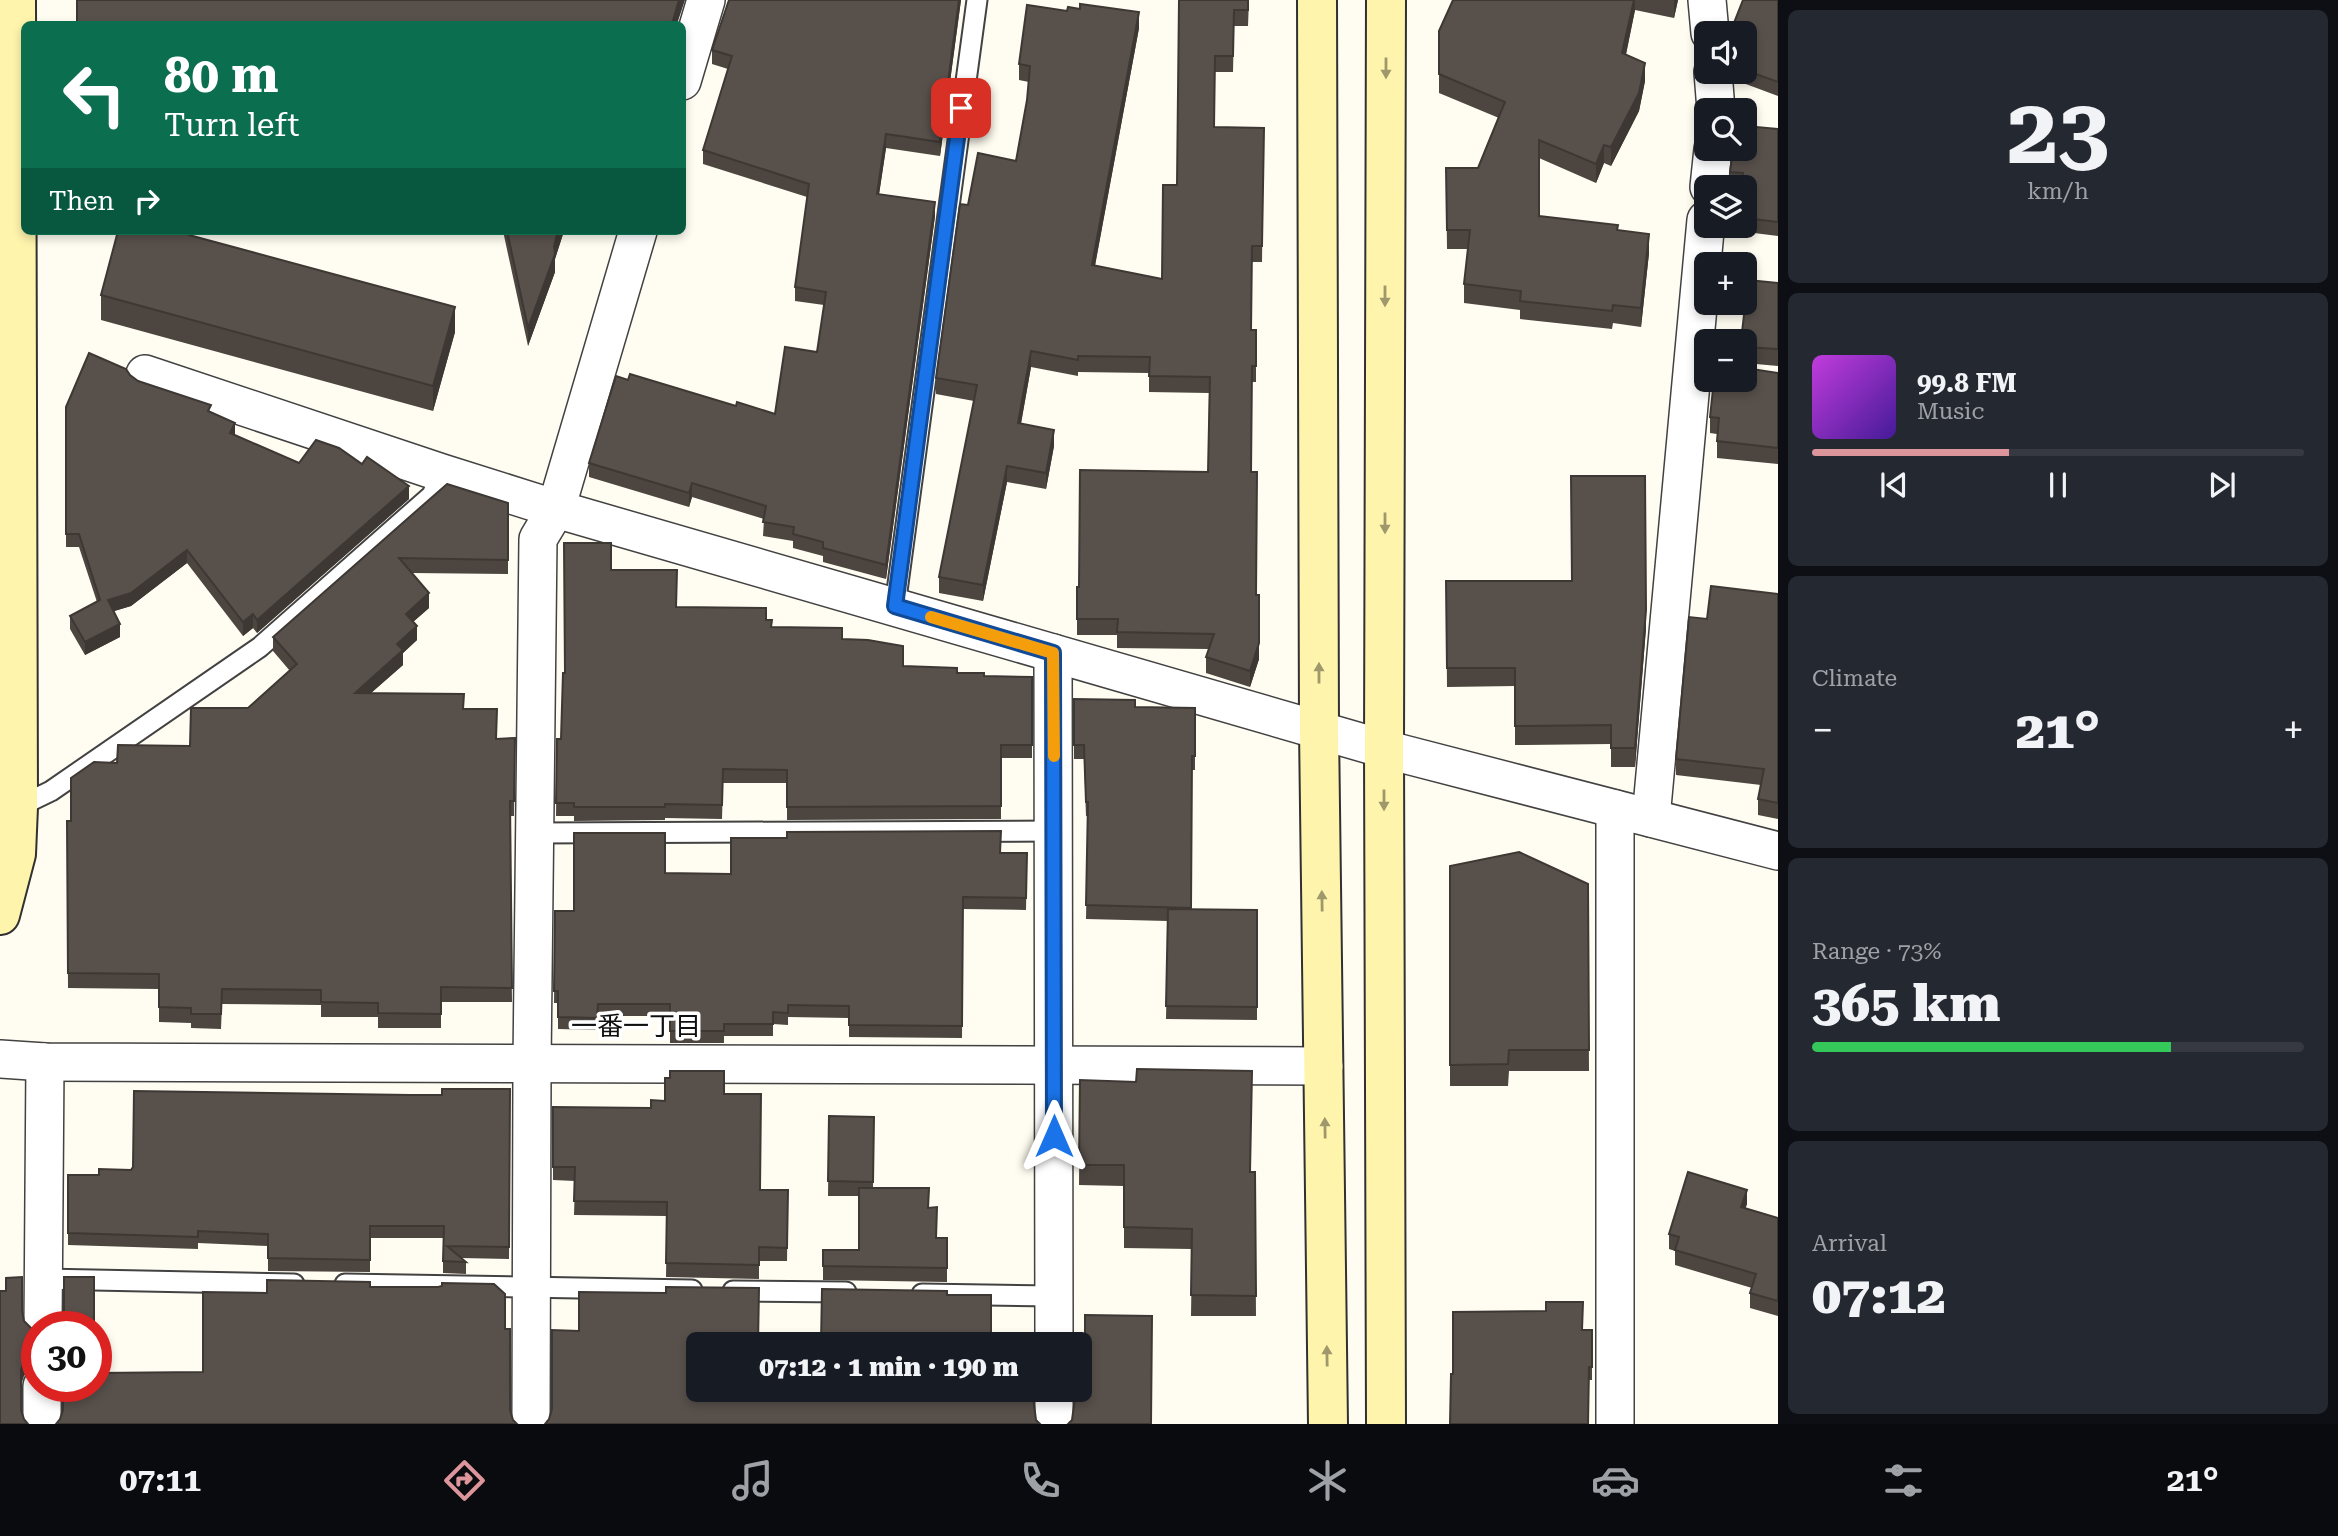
<!DOCTYPE html>
<html lang="en">
<head>
<meta charset="utf-8">
<style>
	:root { --surface:#171b24; --page:#242831; --text:#f1f3f6; --muted:#9ea1a6; --line:#363941; --accent:#dd959c }
	body { margin:0; font-family:"Roboto Serif","Noto Sans JP",serif; background:var(--page); color:var(--text); height:100vh; display:flex; flex-direction:column; font-size:26px; white-space:nowrap }
	* { box-sizing:border-box; margin:0 }
	p { font-size:23px; color:var(--muted) }
	.icon { flex:none; width:38px; height:38px; fill:none; stroke:currentColor; stroke-width:2; stroke-linecap:round; stroke-linejoin:round }
	.map { position:relative; flex:1; overflow:hidden }
	.panel { display:flex; flex-direction:column; gap:10px; padding:10px; background:#0d0f14; width:560px }
	.panel>* { flex:none }
	.banner { position:absolute; left:21px; top:21px; width:665px; height:214px; border-radius:10px; box-shadow:0 4px 10px #0003; background:#0b6e4f; color:#fff; overflow:hidden }
	.buttons { position:absolute; left:1694px; top:21px; display:grid; gap:14px }
	.buttons a { display:grid; place-items:center; width:63px; height:63px; border-radius:10px; background:var(--surface); box-shadow:0 4px 10px #0003; font-size:35px }
	.speed { position:absolute; left:21px; top:1311px; display:flex; gap:14px; font-size:35px; font-weight:700; text-align:center }
	.speed>* { display:grid; place-content:center; width:91px; height:91px; border-radius:50%; background:var(--surface); box-shadow:0 4px 10px #0003; line-height:1 }
	.speed .limit { border:10px solid #d22; background:#fff; color:#111 }
	.pin { position:absolute; display:grid; place-items:center; width:60px; height:60px; color:#fff; margin:-30px; border-radius:14px; box-shadow:0 4px 10px #0006 }
	.me { position:absolute; width:77px; margin:-38px; rotate:0deg; stroke-linejoin:round; filter:drop-shadow(0 0 5px #0008) }
	.turn { display:flex; align-items:center; gap:24px; height:147px; padding:0 28px; font-size:32px }
	.turn .icon { width:91px; height:91px; stroke-width:2.5 }
	.turn b { display:block; font-size:49px; line-height:60px }
	.then { display:flex; align-items:center; height:66px; padding:0 28px; background:#0003; gap:14px; font-size:26px }
	.big { font-size:52px; font-weight:800; line-height:1.1 }
	.panel .tile { flex:1; display:flex; flex-direction:column; justify-content:center; gap:10px; min-width:0; padding:0 24px; border-radius:10px; background:var(--page) }
	.panel .dial { align-items:center; gap:0 }
	.dial b { font-size:91px; line-height:1 }
	.song { display:flex; align-items:center; gap:21px }
	.cover { width:84px; height:84px; border-radius:10px; background:linear-gradient(135deg,hsl(290 70% 55%),hsl(260 70% 35%)) }
	.played { height:7px; border-radius:4px; background:linear-gradient(90deg,var(--accent) 40%,var(--line) 40%) }
	.keys { display:flex; justify-content:space-around; direction:ltr }
	.heat { display:flex; justify-content:space-between; align-items:center; font-size:38px; direction:ltr }
	.charge { height:10px; border-radius:5px; background:linear-gradient(90deg,#34c759 73%,var(--line) 0) }
	.trip { position:absolute; left:686px; top:1332px; width:406px; height:70px; border-radius:10px; background:var(--surface); box-shadow:0 4px 10px #0003; font-weight:800; line-height:70px; text-align:center }
	.dock { display:flex; height:112px; justify-content:space-around; align-items:center; background:#090b0e; color:var(--muted) }
	.dock .icon { width:49px; height:49px }
	.dock .on { color:var(--accent) }
	.dock b { font-size:32px; color:var(--text) }
	main { display:flex; flex:1; min-height:0 }
	.map>svg:first-child { display:block }
</style>
</head>
<body>
<main>
<div class="map">
<svg width="1778" height="1424" viewBox="0 0 1778 1424">
	<rect width="100%" height="100%" fill="#fffcf1"/>
	<g fill="none" stroke-linecap="round" stroke-linejoin="round">
		<defs>
			<g id="lane">
				<polyline points="895,606 977,0"/>
				<polyline points="18,807 51,791 260,647 432,495 442,473"/>
				<polyline points="536,833 1054,831"/>
				<polyline points="43,1279 294,1284"/>
				<polyline points="345,1284 692,1290"/>
				<polyline points="733,1291 846,1292"/>
				<polyline points="922,1294 1054,1296"/>
			</g>
			<g id="street">
				<polyline points="1707,0 1710,33"/>
				<polyline points="1713,72 1716,110"/>
				<polyline points="682,81 706,0"/>
				<polyline points="1709,187 1713,149"/>
				<polyline points="145,374 442,473 556,509 1384,749 1778,851"/>
				<polyline points="1053,653 1054,1344"/>
				<polyline points="1615,809 1615,1424"/>
				<polyline points="1651,818 1706,220"/>
				<polyline points="0,1059 45,1062 1324,1066"/>
				<polyline points="43,1326 45,1062"/>
				<polyline points="1054,1390 1054,1424"/>
				<polyline points="42,1424 42,1386"/>
				<polyline points="531,1424 532,1064 538,539 556,509 638,231"/>
			</g>
			<g id="secondary">
				<polyline points="1317,0 1319,730 1328,1424"/>
				<polyline points="0,915 16,854 18,807 16,0"/>
				<polyline points="1386,1424 1384,749 1386,0"/>
			</g>
		</defs>
		<!-- lane casing -->
		<use href="#lane" stroke="#424242" stroke-width="23"/>
		<!-- street casing -->
		<use href="#street" stroke="#424242" stroke-width="40"/>
		<!-- secondary casing -->
		<use href="#secondary" stroke="#313131" stroke-width="42"/>
		<!-- lane -->
		<use href="#lane" stroke="#fff" stroke-width="19"/>
		<!-- street -->
		<use href="#street" stroke="#fff" stroke-width="37"/>
		<!-- secondary -->
		<use href="#secondary" stroke="#fff4ac" stroke-width="38"/>
	</g>
	<!-- wall -->
	<g fill="#4c4540">
		<polygon points="729,0 961,0 940,156 886,148 879,194 935,216 886,579 823,562 823,556 793,548 793,541 763,536 764,519 692,497 689,507 589,477 589,463 628,380 736,406 775,414 817,352 824,305 795,301 795,287 807,197 703,164 703,150 728,69 712,64 712,50"/>
		<polygon points="1179,0 1249,0 1248,26 1234,26 1233,72 1215,72 1214,127 1264,128 1262,262 1252,262 1251,330 1256,346 1256,382 1252,382 1251,472 1259,659 1250,687 1206,673 1206,657 1209,649 1117,648 1117,635 1077,635 1077,587 1079,587 1208,472 1209,393 1149,392 1149,373 1078,372 1078,376 1031,367 1021,424 1054,446 1046,489 1007,482 983,601 939,593 939,577 974,401 936,394 936,378 968,205 1016,161 1027,100 1029,82 1019,80 1019,64 1139,28 1095,266 1162,279 1177,185"/>
		<polygon points="1453,0 1678,0 1674,18 1635,10 1626,55 1645,81 1639,111 1611,166 1604,163 1596,183 1539,158 1539,216 1618,230 1649,253 1641,327 1613,323 1612,329 1520,319 1520,310 1464,303 1464,284 1468,249 1447,249 1446,168 1478,168 1499,118 1439,93 1439,31"/>
		<polygon points="1778,0 1778,96 1735,80 1734,72 1745,72 1745,33 1732,33 1732,28"/>
		<polygon points="1778,129 1778,236 1738,231 1738,226 1745,226 1745,187 1730,186 1730,172"/>
		<polygon points="192,231 192,236 455,332 433,411 101,320 101,295"/>
		<polygon points="503,231 564,231 555,259 555,272 528,346"/>
		<polygon points="1778,283 1778,366 1745,363 1745,341"/>
		<polygon points="1778,373 1778,464 1717,458 1717,434 1710,433 1710,417 1737,381"/>
		<polygon points="130,375 138,381 211,412 235,435 299,463 409,499 257,633 253,628 243,636 187,563 131,606 114,611 120,637 85,655 70,629 70,616 97,602 79,547 66,547 66,407"/>
		<polygon points="447,484 508,503 508,574 412,573 429,608 413,622 417,640 403,653 403,665 371,693 464,709 497,739 515,738 514,816 510,816 512,1002 441,1002 441,1028 378,1028 378,1017 321,1017 321,1005 222,1004 221,1029 191,1028 191,1023 159,1022 159,989 68,988 67,821 71,821 117,763 190,746 248,708 290,671 273,651 273,637"/>
		<polygon points="611,570 676,607 766,620 771,627 842,639 903,666 984,676 1032,677 1032,758 1001,758 1001,819 787,820 787,783 723,783 722,819 665,818 665,820 574,821 574,816 556,816 557,739 561,739 565,673"/>
		<polygon points="1446,581 1646,628 1635,767 1611,767 1611,744 1515,745 1515,686 1447,687"/>
		<polygon points="1778,594 1778,819 1758,815 1758,799 1761,785 1676,775 1676,759 1707,619"/>
		<polygon points="1074,699 1135,707 1195,708 1195,770 1192,770 1191,909 1257,910 1257,1020 1166,1019 1168,921 1086,919 1088,816 1086,816 1084,759 1074,759"/>
		<polygon points="1001,853 1027,853 1026,910 963,909 962,1038 849,1037 849,1018 788,1017 788,1025 773,1024 773,1036 724,1036 724,1043 670,1043 670,1016 598,1016 597,1030 558,1029 558,1003 554,1003 555,911 574,911 665,873 731,874"/>
		<polygon points="1450,866 1588,884 1589,1071 1509,1071 1508,1086 1450,1086"/>
		<polygon points="1080,1080 1251,1172 1255,1172 1256,1316 1191,1316 1192,1249 1124,1248 1124,1186 1079,1185"/>
		<polygon points="510,1089 509,1259 461,1258 466,1262 466,1274 443,1273 443,1238 370,1238 370,1272 268,1271 268,1246 198,1243 198,1249 68,1245 68,1175 99,1175 131,1170 410,1095 442,1095"/>
		<polygon points="724,1094 760,1190 788,1190 787,1261 759,1261 759,1279 666,1277 667,1216 574,1215 575,1181 553,1180 553,1107 651,1108 665,1101"/>
		<polygon points="829,1116 874,1117 873,1188 928,1208 937,1238 947,1238 947,1282 823,1280 823,1250 859,1250 859,1196 828,1196"/>
		<polygon points="1747,1204 1745,1208 1778,1218 1778,1316 1750,1308 1750,1293 1752,1288 1675,1265 1675,1251 1669,1249 1669,1234"/>
		<polygon points="1583,1330 1592,1330 1592,1380 1589,1380"/>
	</g>
	<!-- shaded-wall -->
	<g fill="#3e3834">
		<polygon points="679,0 685,0 677,24 672,24"/>
		<polygon points="959,0 961,0 940,156 940,142"/>
		<polygon points="1634,0 1635,0 1635,10 1622,72 1622,53"/>
		<polygon points="1674,0 1678,0 1674,18"/>
		<polygon points="1139,12 1139,28 1092,281 1092,265"/>
		<polygon points="1645,63 1645,81 1639,111 1611,166 1611,147"/>
		<polygon points="886,134 886,148 877,208 877,194"/>
		<polygon points="1604,145 1604,163 1596,183 1596,164"/>
		<polygon points="935,202 935,216 886,579 886,565"/>
		<polygon points="558,231 564,231 555,259 555,272 528,346 528,328"/>
		<polygon points="1649,234 1649,253 1641,327 1641,308"/>
		<polygon points="455,307 455,332 433,411 433,386"/>
		<polygon points="1031,351 1031,367 1018,439 1018,423"/>
		<polygon points="235,423 235,436 230,433"/>
		<polygon points="1054,430 1054,446 1046,489 1046,473"/>
		<polygon points="1007,466 1007,482 983,601 983,585"/>
		<polygon points="692,483 692,497 689,507 689,493"/>
		<polygon points="409,486 409,499 257,633 257,620"/>
		<polygon points="187,550 187,563 131,606 108,613 108,600"/>
		<polygon points="429,593 429,608 406,628 406,614"/>
		<polygon points="1646,610 1646,628 1635,767 1635,748"/>
		<polygon points="1259,611 1259,659 1250,687 1250,671"/>
		<polygon points="253,614 253,628 243,636 243,622"/>
		<polygon points="120,624 120,637 85,655 85,642"/>
		<polygon points="417,626 417,640 403,653 403,665 355,707 355,693 397,644"/>
		<polygon points="1747,1190 1747,1204 1741,1222 1741,1207"/>
		<polygon points="37,1352 37,1367 31,1368 24,1376 21,1385 21,1370 24,1361 31,1353"/>
	</g>
	<!-- building -->
	<g fill="#58504b" stroke="#3e3834" stroke-width="2">
		<polygon points="77,0 679,0 672,24 77,24"/>
		<polygon points="729,0 959,0 940,142 886,134 877,194 935,202 886,565 823,548 823,542 793,534 794,527 763,522 766,506 692,483 689,493 589,463 616,376 628,380 630,374 736,406 737,402 775,414 785,347 817,352 826,292 795,287 809,184 703,150 732,56 712,50"/>
		<polygon points="1179,0 1248,0 1248,10 1234,10 1233,56 1215,56 1214,127 1264,128 1262,246 1252,246 1251,330 1256,330 1256,366 1252,366 1251,472 1257,472 1256,595 1259,595 1259,643 1250,671 1206,657 1214,634 1117,632 1118,619 1077,619 1077,587 1079,587 1080,470 1208,472 1210,377 1149,376 1150,357 1078,356 1078,360 1031,351 1018,423 1054,430 1046,473 1007,466 983,585 939,577 977,385 936,378 960,204 968,205 978,153 1016,161 1027,100 1030,66 1019,64 1027,5 1067,11 1068,7 1080,9 1080,4 1139,12 1092,265 1162,279 1163,185 1177,185"/>
		<polygon points="1453,0 1634,0 1622,53 1645,63 1639,93 1611,147 1604,145 1596,164 1539,140 1539,216 1618,225 1617,230 1649,234 1641,308 1613,305 1612,311 1520,301 1521,291 1464,284 1470,230 1447,230 1446,168 1478,168 1505,102 1439,74 1439,31"/>
		<polygon points="1743,0 1778,0 1778,82 1745,70 1745,33 1732,28"/>
		<polygon points="1745,126 1778,129 1778,222 1745,218 1745,187 1742,187 1743,173 1730,172 1733,149 1745,149"/>
		<polygon points="118,231 190,231 189,235 455,307 433,386 101,295"/>
		<polygon points="507,231 558,231 554,246 555,254 528,328"/>
		<polygon points="1748,280 1778,283 1778,349 1745,347 1745,341 1741,341"/>
		<polygon points="89,353 126,369 130,375 138,381 211,405 208,411 235,423 230,433 299,463 316,440 339,448 362,464 367,457 409,486 257,620 253,614 243,622 187,550 131,593 108,600 120,624 85,642 70,616 100,600 79,534 66,534 66,407"/>
		<polygon points="1745,368 1778,373 1778,448 1717,441 1719,418 1710,417 1714,380 1737,381 1737,380 1745,380"/>
		<polygon points="1571,476 1645,476 1646,610 1635,748 1611,748 1611,725 1515,726 1515,668 1447,668 1446,581 1572,581"/>
		<polygon points="447,484 508,503 508,560 399,558 429,593 406,614 417,626 397,644 403,650 355,693 464,694 463,709 497,709 496,739 515,738 514,801 510,801 512,988 441,987 441,1014 378,1013 378,1003 321,1002 321,990 222,989 221,1014 191,1014 191,1008 159,1007 159,974 68,973 67,821 71,821 71,778 94,762 117,763 118,745 190,746 191,708 248,708 297,664 273,637"/>
		<polygon points="564,543 611,543 611,570 677,570 676,607 766,608 766,620 772,620 771,627 842,628 842,639 868,640 903,646 903,666 957,668 957,673 984,673 984,676 1032,677 1032,745 1001,745 1001,806 787,807 787,770 723,769 722,805 665,804 665,807 574,807 574,803 556,803 557,739 561,739 563,673 565,673"/>
		<polygon points="1711,586 1778,594 1778,803 1758,799 1764,769 1676,759 1689,617 1707,619"/>
		<polygon points="1074,699 1135,700 1135,707 1195,708 1195,756 1192,756 1191,908 1086,905 1088,802 1086,802 1084,745 1074,745"/>
		<polygon points="1001,831 1000,853 1027,853 1026,898 963,897 962,1026 849,1025 849,1006 788,1005 788,1013 773,1012 773,1024 724,1024 724,1031 670,1031 670,1004 598,1004 597,1018 558,1017 558,991 554,991 555,911 574,911 574,833 665,833 665,873 731,874 731,838 787,838 787,832"/>
		<polygon points="1519,852 1588,884 1589,1050 1509,1050 1508,1064 1450,1065 1450,866"/>
		<polygon points="1168,909 1257,910 1257,1007 1166,1006"/>
		<polygon points="1137,1069 1252,1071 1250,1172 1255,1172 1256,1296 1191,1295 1192,1229 1124,1227 1124,1165 1079,1165 1080,1080 1136,1082"/>
		<polygon points="670,1071 724,1071 724,1094 761,1094 760,1190 788,1190 787,1248 759,1247 759,1265 666,1263 667,1202 574,1201 575,1167 553,1167 553,1107 651,1108 651,1100 665,1101 665,1078 670,1078"/>
		<polygon points="442,1089 510,1089 509,1247 447,1246 466,1262 443,1261 444,1226 370,1226 370,1260 268,1258 268,1234 198,1231 198,1237 68,1233 68,1175 99,1175 99,1169 131,1170 133,1167 134,1091 410,1095 442,1095"/>
		<polygon points="829,1116 874,1117 873,1182 828,1181"/>
		<polygon points="1688,1172 1747,1190 1741,1207 1778,1218 1778,1301 1750,1293 1756,1274 1675,1250 1679,1237 1669,1234"/>
		<polygon points="859,1188 929,1188 928,1208 937,1207 936,1238 947,1238 947,1268 823,1266 823,1250 859,1250"/>
		<polygon points="22,1277 22,1311 24,1321 32,1329 37,1330 37,1352 31,1353 24,1361 21,1370 21,1410 24,1419 28,1424 0,1424 0,1291 6,1291 6,1278"/>
		<polygon points="64,1277 94,1277 94,1326 56,1326 61,1321 64,1311"/>
		<polygon points="267,1280 370,1282 370,1287 438,1287 442,1286 442,1283 494,1284 505,1294 505,1329 510,1329 510,1410 513,1420 517,1424 56,1424 60,1419 63,1410 63,1386 96,1386 96,1373 203,1372 203,1292 267,1293"/>
		<polygon points="666,1287 759,1288 758,1344 698,1344 698,1390 990,1390 990,1396 1033,1397 1036,1420 1040,1424 545,1424 549,1419 552,1409 552,1330 579,1331 579,1292 666,1293"/>
		<polygon points="822,1289 947,1291 947,1295 991,1295 991,1344 821,1344"/>
		<polygon points="1546,1302 1583,1302 1582,1330 1592,1330 1592,1367 1589,1367 1588,1424 1450,1424 1451,1374 1453,1374 1453,1312 1546,1311"/>
		<polygon points="1085,1315 1152,1316 1151,1424 1068,1424 1072,1420 1075,1398 1085,1398"/>
	</g>
	<!-- one-way arrows -->
	<defs><path id="oneway-solid" d="M-6-.8H1V-3.2L6.5 0L1 3.2V.8H-6Z" transform="scale(1.75)"/></defs>
	<g fill="#9f986d">
		<use href="#oneway-solid" transform="translate(1386 68) rotate(90)"/>
		<use href="#oneway-solid" transform="translate(1385 296) rotate(90)"/>
		<use href="#oneway-solid" transform="translate(1385 523) rotate(90)"/>
		<use href="#oneway-solid" transform="translate(1319 673) rotate(-90)"/>
		<use href="#oneway-solid" transform="translate(1384 800) rotate(90)"/>
		<use href="#oneway-solid" transform="translate(1322 901) rotate(-91)"/>
		<use href="#oneway-solid" transform="translate(1325 1128) rotate(-91)"/>
		<use href="#oneway-solid" transform="translate(1327 1356) rotate(-91)"/>
	</g>
	<g fill="none" stroke-linecap="round" stroke-linejoin="round">
		<defs>
			<polyline id="route" points="961,108 895,606 1053,653 1054,1136"/>
		</defs>
		<!-- route casing -->
		<use href="#route" stroke="#114b97" stroke-width="18"/>
		<!-- route -->
		<use href="#route" stroke="#1a73e8" stroke-width="12"/>
		<!-- slow -->
		<polyline stroke="#f59e0b" stroke-width="12" points="931,617 1053,653 1054,756"/>
	</g>
	<g text-anchor="middle" stroke-width="7" stroke-linejoin="round" paint-order="stroke">
		<!-- neighbourhood labels -->
		<g font-size="26" fill="#0f0f0f" stroke="#fff">
			<text x="636" y="1035">一番一丁目</text>
		</g>
	</g>
</svg>
<div class="buttons">
<a><svg class="icon" aria-label="sound" viewBox="0 0 24 24"><path d="M4 9h4l5-4v14l-5-4H4zM17 9q2 3 0 6"/></svg></a>
<a><svg class="icon" aria-label="search" viewBox="0 0 24 24"><circle cx="10" cy="10" r="6"/><path d="M15 15l6 6"/></svg></a>
<a><svg class="icon" aria-label="layers" viewBox="0 0 24 24"><path d="M12 4l9 5-9 5-9-5zM3 14l9 5 9-5"/></svg></a>
<a>+</a>
<a>−</a>
</div>
<div class="speed"><div class="limit">30</div></div>
<div class="pin" style="left:961px;top:108px;background:#d93025"><svg class="icon" aria-label="arrive" viewBox="0 0 24 24"><path d="M6 21V4h12l-3 4 3 4H6"/></svg></div>
<svg class="me" style="left:1054px;top:1136px" viewBox="-20 -20 40 40"><path d="M0-17L14 15 0 8-14 15z" fill="#1a73e8" stroke="#fff" stroke-width="4"/></svg>
<div class="trip">07:12 · 1 min · 190 m</div>
<div class="banner">
<div class="turn"><svg class="icon" aria-label="left" viewBox="0 0 24 24"><path d="M17 20v-9H6M10 6l-5 5 5 5"/></svg><div><b>80 m</b>Turn left</div></div>
<div class="then">Then<svg class="icon" aria-label="right" viewBox="0 0 24 24"><path d="M7 20v-9h11M14 6l5 5-5 5"/></svg></div>
</div>
</div>
<section class="panel">
<div class="tile dial"><b>23</b><p>km/h</p></div>
<div class="tile">
<div class="song"><i class="cover"></i><div><b>99.8 FM</b><p>Music</p></div></div>
<div class="played"></div>
<div class="keys"><svg class="icon" aria-label="previous" viewBox="0 0 24 24"><path d="M18 5L8 12l10 7zM5 5v14"/></svg><svg class="icon" aria-label="pause" viewBox="0 0 24 24"><path d="M8 5v14M16 5v14"/></svg><svg class="icon" aria-label="next" viewBox="0 0 24 24"><path d="M6 5l10 7-10 7zM19 5v14"/></svg></div>
</div>
<div class="tile"><p>Climate</p>
<div class="heat"><a>−</a><b class="big">21°</b><a>+</a></div>
</div>
<div class="tile"><p>Range · 73%</p><b class="big">365 km</b><div class="charge"></div></div>
<div class="tile"><p>Arrival</p><b class="big">07:12</b></div>
</section>
</main>
<nav class="dock">
<b>07:11</b>
<svg class="icon on" aria-label="directions" viewBox="0 0 24 24"><path d="M12 3l9 9-9 9-9-9zM9 14v-3h6M13 9l2 2-2 2"/></svg>
<svg class="icon" aria-label="music" viewBox="0 0 24 24"><path d="M9 18V5l10-2v13"/><circle cx="6" cy="18" r="3"/><circle cx="16" cy="16" r="3"/></svg>
<svg class="icon" aria-label="phone" viewBox="0 0 24 24"><path d="M5 4h4l2 5-3 2q2 4 5 5l2-3 5 2v4C11 20 4 13 5 4z"/></svg>
<svg class="icon" aria-label="climate" viewBox="0 0 24 24"><path d="M12 3v18M4 7l16 10M4 17L20 7"/></svg>
<svg class="icon" aria-label="car" viewBox="0 0 24 24"><path d="M5 17H2v-5l4-1 3-4h7l3 4 3 1v5h-3M9 17h6M6 11h13"/><circle cx="7" cy="17" r="2"/><circle cx="17" cy="17" r="2"/></svg>
<svg class="icon" aria-label="filters" viewBox="0 0 24 24"><path d="M4 7h16M4 17h16"/><circle cx="9" cy="7" r="2"/><circle cx="15" cy="17" r="2"/></svg>
<b>21°</b>
</nav>
</body>
</html>
